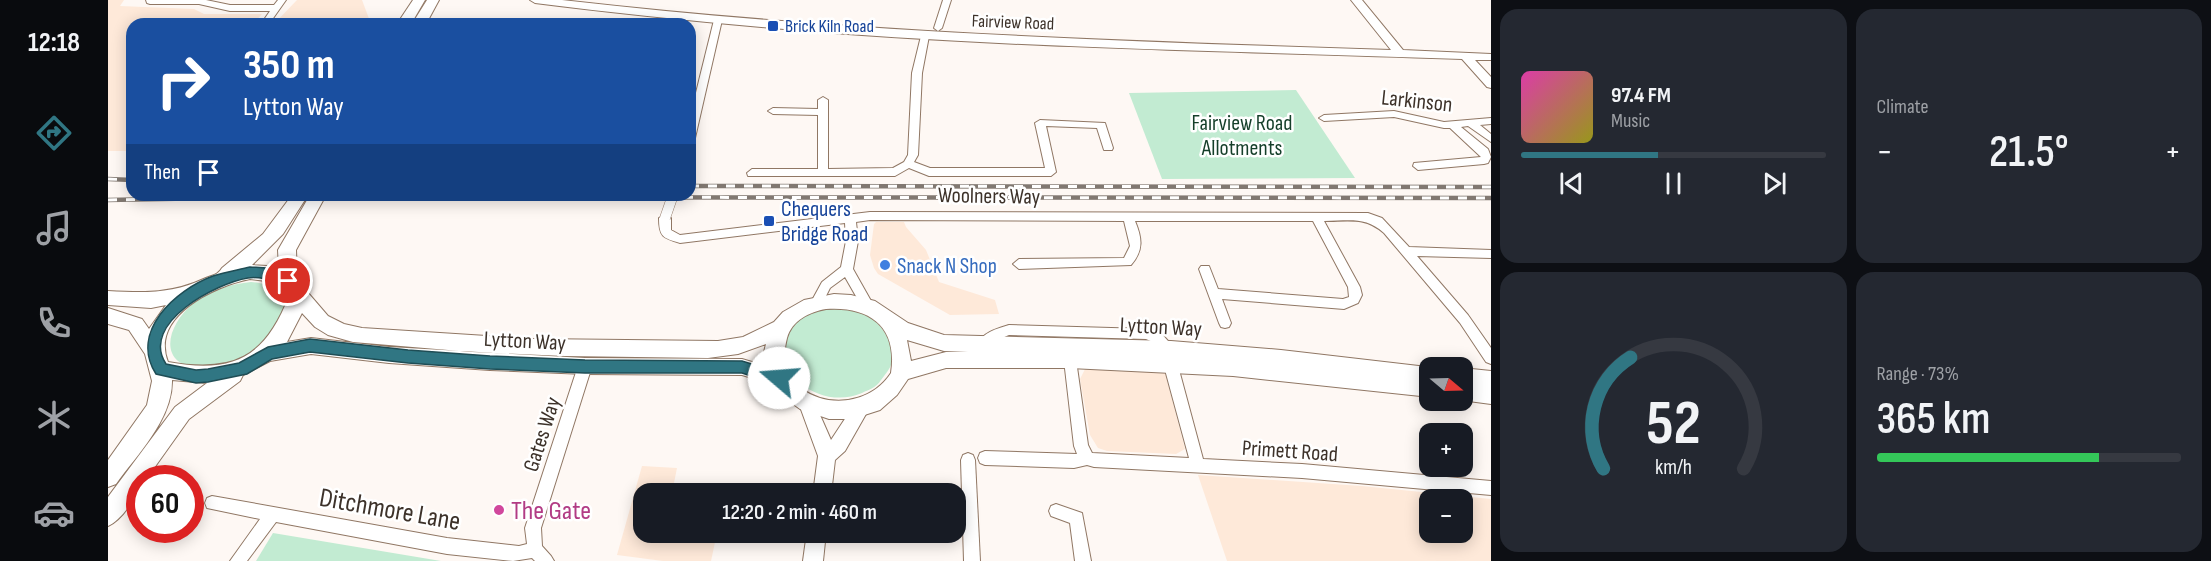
<!DOCTYPE html>
<html lang="en">
<head>
<meta charset="utf-8">
<style>
	:root { --surface:#171b24; --page:#242831; --text:#f1f3f6; --muted:#9ea1a6; --line:#363941; --accent:#307683 }
	body { margin:0; font-family:"Sofia Sans Condensed",sans-serif; background:var(--page); color:var(--text); height:100vh; display:flex; flex-direction:column; font-size:22px; white-space:nowrap }
	* { box-sizing:border-box; margin:0 }
	p { font-size:20px; color:var(--muted) }
	.icon { flex:none; width:33px; height:33px; fill:none; stroke:currentColor; stroke-width:2; stroke-linecap:round; stroke-linejoin:round }
	.map { position:relative; flex:1; overflow:hidden }
	.drawer { display:flex; flex-direction:column; gap:9px; padding:9px; background:#0d0f14; width:720px }
	.drawer>* { flex:none }
	.banner { position:absolute; left:18px; top:18px; width:570px; height:183px; border-radius:18px; box-shadow:0 3px 15px #0003; background:#1a4fa0; color:#fff; overflow:hidden }
	.needle { width:39px; rotate:109deg }
	.tools { position:absolute; left:1311px; top:357px; display:grid; gap:12px }
	.tools a { display:grid; place-items:center; width:54px; height:54px; border-radius:12px; background:var(--surface); box-shadow:0 3px 15px #0003; font-size:30px }
	.speed { position:absolute; left:18px; top:465px; display:flex; gap:12px; font-size:30px; font-weight:700; text-align:center }
	.speed>* { display:grid; place-content:center; width:78px; height:78px; border-radius:50%; background:var(--surface); box-shadow:0 3px 15px #0003; line-height:1 }
	.speed .limit { border:9px solid #d22; background:#fff; color:#111 }
	.pin { position:absolute; display:grid; place-items:center; width:51px; height:51px; color:#fff; margin:-26px; border:3px solid #fff; border-radius:50%; box-shadow:0 2px 6px #0007 }
	.me { position:absolute; width:66px; margin:-33px; rotate:288deg; stroke-linejoin:round; filter:drop-shadow(0 0 4px #0008) }
	.turn { display:flex; align-items:center; gap:21px; height:126px; padding:0 18px; font-size:27px }
	.turn .icon { width:78px; height:78px; stroke-width:2.5 }
	.turn b { display:block; font-size:42px; line-height:51px }
	.then { display:flex; align-items:center; height:57px; padding:0 18px; background:#0003; gap:12px; font-size:22px }
	.big { font-size:45px; font-weight:600; line-height:1.1 }
	.drawer .widget { flex:1; display:flex; flex-direction:column; justify-content:center; gap:9px; min-width:0; padding:0 21px; border-radius:18px; background:var(--page) }
	.drawer .dial { align-items:center; gap:0 }
	.dial svg { height:156px; overflow:visible; fill:none; stroke:var(--line); stroke-width:7; stroke-linecap:round; text-anchor:middle }
	.dial text { fill:var(--text); stroke:none }
	.song { display:flex; align-items:center; gap:18px }
	.cover { width:72px; height:72px; border-radius:9px; background:linear-gradient(135deg,hsl(320 70% 55%),hsl(60 70% 35%)) }
	.played { height:6px; border-radius:3px; background:linear-gradient(90deg,var(--accent) 45%,var(--line) 45%) }
	.keys { display:flex; justify-content:space-around; direction:ltr }
	.heat { display:flex; justify-content:space-between; align-items:center; font-size:33px; direction:ltr }
	.charge { height:9px; border-radius:4px; background:linear-gradient(90deg,#34c759 73%,var(--line) 0) }
	.drawer .tiles { flex:1; display:grid; gap:9px; grid-template-columns:repeat(2,1fr) }
	.trip { position:absolute; left:525px; top:483px; width:333px; height:60px; border-radius:18px; background:var(--surface); box-shadow:0 3px 15px #0003; font-weight:600; line-height:60px; text-align:center }
	main { display:flex; flex:1; min-height:0 }
	.dock { display:flex; flex-direction:column; width:108px; justify-content:space-around; align-items:center; background:#090b0e; color:var(--muted) }
	.dock .icon { width:42px; height:42px }
	.dock .current { color:var(--accent) }
	.dock b { font-size:27px; color:var(--text) }
	.map>svg:first-child { display:block }
</style>
</head>
<body>
<main>
<nav class="dock">
<b>12:18</b>
<svg class="icon current" aria-label="directions" viewBox="0 0 24 24"><path d="M12 3l9 9-9 9-9-9zM9 14v-3h6M13 9l2 2-2 2"/></svg>
<svg class="icon" aria-label="music" viewBox="0 0 24 24"><path d="M9 18V5l10-2v13"/><circle cx="6" cy="18" r="3"/><circle cx="16" cy="16" r="3"/></svg>
<svg class="icon" aria-label="phone" viewBox="0 0 24 24"><path d="M5 4h4l2 5-3 2q2 4 5 5l2-3 5 2v4C11 20 4 13 5 4z"/></svg>
<svg class="icon" aria-label="climate" viewBox="0 0 24 24"><path d="M12 3v18M4 7l16 10M4 17L20 7"/></svg>
<svg class="icon" aria-label="car" viewBox="0 0 24 24"><path d="M5 17H2v-5l4-1 3-4h7l3 4 3 1v5h-3M9 17h6M6 11h13"/><circle cx="7" cy="17" r="2"/><circle cx="17" cy="17" r="2"/></svg>
</nav>
<div class="map">
<svg width="1383" height="561" viewBox="0 0 1383 561">
	<rect width="100%" height="100%" fill="#fef8f4"/>
	<!-- built -->
	<g fill="#fee9d9" fill-rule="evenodd">
		<polygon points="0,0 16,0 12,6 86,9 96,14 154,14 145,24 24,24 24,151 0,151"/>
		<polygon points="189,0 254,0 263,24 166,24"/>
		<polygon points="796,222 798,227 818,250 831,282 887,300 891,314 842,315 770,274 766,268 762,255 766,224 768,222"/>
		<polygon points="977,369 1057,373 1077,449 1068,454 999,451 990,448 982,435 972,379"/>
		<polygon points="534,466 569,468 564,493 536,494 536,532 609,533 603,561 555,561 509,555"/>
		<path d="M1090 475 1254 486 1383 499V561H1119ZM1322 500H1354V532H1322Z"/>
	</g>
	<!-- green -->
	<g fill="#c2ebd2">
		<polygon points="1188,90 1247,178 1054,179 1021,93"/>
		<path d="M143 282C157 283 182 290 176 310 174 316 169 321 166 326 163 331 161 338 157 342 144 355 122 365 103 367 49 373 54 328 87 302 103 290 123 284 143 282Z"/>
		<path d="M718 307C727 308 738 307 746 309 769 316 789 340 783 365 781 370 776 376 773 380 768 388 762 389 754 393 706 414 646 359 693 318 699 313 711 310 718 307Z"/>
		<polygon points="165,533 333,561 148,561"/>
	</g>
	<g fill="none" stroke-linecap="round" stroke-linejoin="round">
		<defs>
			<g id="minor">
				<polygon points="38,0 98,0 122,5 166,5 170,0 178,0 161,24 153,24 162,11 122,11 91,4 42,4 39,3"/>
				<polygon points="835,0 843,0 834,28 830,31 826,28"/>
				<polygon points="610,17 614,20 587,138 582,141 582,117 606,20"/>
				<polygon points="817,33 821,36 814,73 810,155 806,162 822,168 937,168 927,123 932,120 997,123 1005,148 1004,150 996,150 989,128 938,126 948,172 943,176 821,176 801,168 787,176 640,176 639,173 644,169 710,169 710,115 665,114 660,111 665,108 710,109 710,100 715,97 720,100 720,169 785,168 796,162 800,155 804,73 813,36"/>
				<polygon points="1286,111 1336,122 1383,118 1383,124 1372,125 1383,134 1383,142 1360,126 1353,127 1380,149 1383,157 1380,163 1376,164 1310,170 1305,166 1306,163 1373,157 1342,128 1336,128 1286,117 1216,121 1211,118 1216,115"/>
				<path d="M762 212 1260 213 1274 218 1301 247 1383 250V258L1309 256 1360 315 1383 348V364L1378 362 1352 323 1276 233C1257 216 1241 221 1216 221L1252 287 1254 295 1250 303 1236 309 1114 299 1123 323 1121 327 1117 328 1113 327 1111 323 1091 269 1093 266H1101L1110 289 1235 299 1241 297 1240 287 1205 221H1027C1034 238 1036 250 1023 265L911 269 905 264 911 259 1016 258 1022 246 1016 221 762 220 748 222 750 241 745 269 767 308 765 312H757L737 277 722 288 712 308H704L702 304 714 282 733 267 738 241 737 223 572 243C555 238 551 237 551 218L557 214 563 218V230L572 235Z"/>
				<path d="M901 325 1038 329 1052 332 1060 341 1059 345 1054 346 1038 339 901 335C890 339 879 351 870 348L869 344C876 332 888 329 901 325Z"/>
				<polygon points="962,354 967,356 968,360 980,445 984,453 1081,458 1056,366 1058,362 1063,360 1068,362 1070,366 1095,459 1194,464 1383,481 1383,495 1194,478 986,467 979,465 966,468 877,465 872,463 870,458 872,453 877,451 969,454 966,446 956,360 957,356"/>
				<polygon points="477,360 482,362 484,366 433,528 434,546 443,556 446,561 427,561 424,558 405,561 339,554 168,522 139,561 122,561 152,519 99,508 97,503 99,498 104,496 339,538 411,546 419,544 417,528 470,366 472,362"/>
				<polygon points="860,453 865,455 867,460 872,561 856,561 853,460 855,455"/>
				<polygon points="948,504 974,513 983,561 967,561 962,523 943,516 941,511 943,506"/>
			</g>
			<g id="tertiary">
				<path d="M422 0H454C730 32 1006 41 1283 50L1243 0H1254L1295 50 1383 54V60H1367L1383 77V88L1379 87 1354 59C1124 51 893 48 664 28 585 21 506 13 427 3Z"/>
				<polygon points="699,396 705,399 723,440 748,402 754,399 760,402 762,407 737,451 727,460 723,494 705,494 710,456 691,404 693,399"/>
				<polygon points="699,532 718,532 715,561 695,561"/>
			</g>
			<g id="primary">
				<polygon points="305,0 317,0 303,24 289,24"/>
				<polygon points="319,0 331,0 318,24 304,24"/>
				<path d="M184 195H200L175 234 144 265 159 266 171 269 170 250 202 195H218L188 250 189 280 220 316 236 324 254 328 426 339 610 341 635 337 666 322 675 312 696 300 726 294 743 295 767 301 800 323 836 335 1063 341 1173 350 1328 368H1322V397L1125 376 962 368H838L800 379 789 395 772 410 744 419H721L692 409 674 396 667 385 634 375 477 374 382 370 281 363 203 354 162 361 135 375 132 381 81 419 39 478H32C32 494 14 520 0 526V497L67 407 99 383 64 380C65 419 29 455 8 484L0 487V460L39 405 44 381 37 354 21 330 0 324V308L34 319 41 329 58 305 43 308 0 305V291C38 293 64 294 98 278 105 275 110 275 114 268L155 234ZM142 279 166 282 181 296C157 358 125 374 60 362 42 316 106 286 142 279ZM718 309C762 306 790 327 783 373 749 424 662 400 679 338 684 320 702 312 718 309ZM194 313 207 327 220 335 245 342 364 352 457 356 600 358 630 354 658 344 656 352 658 366 634 359 477 358 281 347 203 338 179 342ZM799 340 836 351 860 352H838L803 361Z"/>
				<polygon points="1354,368 1383,371 1383,404 1353,400"/>
			</g>
		</defs>
		<!-- minor casing -->
		<use href="#minor" stroke="#907764" stroke-width="2"/>
		<!-- tertiary casing -->
		<use href="#tertiary" stroke="#907764" stroke-width="2"/>
		<!-- primary casing -->
		<use href="#primary" stroke="#907764" stroke-width="2"/>
		<!-- minor -->
		<use href="#minor" fill="#fff" fill-rule="evenodd"/>
		<!-- tertiary -->
		<use href="#tertiary" fill="#fff" fill-rule="evenodd"/>
		<!-- primary -->
		<use href="#primary" fill="#fff" fill-rule="evenodd"/>
		<defs>
			<g id="rail">
				<polyline points="0,179 24,180"/>
				<polyline points="582,186 1383,187"/>
				<polyline points="0,200 160,197 1383,198"/>
			</g>
		</defs>
		<!-- rail casing -->
		<use href="#rail" stroke="#817871" stroke-width="4.5"/>
		<!-- rail -->
		<use href="#rail" stroke="#fff" stroke-width="3" stroke-dasharray="9" stroke-linecap="butt"/>
		<defs>
			<polyline id="minor-bridge" points="557,218 565,195"/>
		</defs>
		<!-- minor-bridge casing -->
		<use href="#minor-bridge" stroke="#907764" stroke-width="11" stroke-linecap="butt"/>
		<!-- minor-bridge -->
		<use href="#minor-bridge" stroke="#fff" stroke-width="10"/>
	</g>
	<!-- route -->
	<path fill="#307683" stroke="#1f4d55" stroke-width="1.5" d="M142 267C156 268 179 267 187 281L180 286C167 282 154 276 140 278 109 283 31 323 58 364L88 370 100 369 131 363 160 347 202 339 300 350 382 356 477 360 634 361 676 374 678 378 676 383 671 385 634 373H477L382 369 300 363 202 352 164 359 139 374 100 382 88 383 48 374C21 332 67 290 105 276 117 272 130 270 142 267Z"/>
	<!-- markers -->
	<g fill="#1a4fb4" stroke="#fff" stroke-width="2">
		<rect x="659" y="20" width="12" height="12" rx="3"/>
		<rect x="655" y="215" width="12" height="12" rx="3"/>
	</g>
	<circle fill="#3f7fe0" stroke="#fff" stroke-width="2" cx="777" cy="265" r="6"/>
	<circle fill="#d1479c" stroke="#fff" stroke-width="2" cx="391" cy="510" r="6"/>
	<g text-anchor="middle" stroke-width="5" stroke-linejoin="round" paint-order="stroke">
		<!-- far-street labels -->
		<g font-size="18" fill="#3d322a" stroke="#fff">
			<text transform="translate(905 22) rotate(2)" y="6">Fairview Road</text>
		</g>
		<!-- far-transit labels -->
		<g font-size="18" fill="#164399" stroke="#fff" text-anchor="start">
			<text x="677" y="32">Brick Kiln Road</text>
		</g>
		<!-- street labels -->
		<g font-size="22" fill="#3d322a" stroke="#fff">
			<text transform="translate(1309 100) rotate(6)" y="8">Larkinson</text>
			<text transform="translate(881 195) rotate(1)" y="8">Woolners Way</text>
			<text transform="translate(1053 326) rotate(3)" y="8">Lytton Way</text>
			<text transform="translate(417 340) rotate(3)" y="8">Lytton Way</text>
			<text transform="translate(433 434) rotate(-72)" y="8">Gates Way</text>
			<text transform="translate(1182 450) rotate(4)" y="8">Primett Road</text>
		</g>
		<!-- park labels -->
		<g font-size="22" fill="#153f2a" stroke="#fff">
			<text x="1134" y="130">Fairview Road<tspan x="1134" dy="25">Allotments</tspan></text>
		</g>
		<!-- transit labels -->
		<g font-size="22" fill="#164399" stroke="#fff" text-anchor="start">
			<text x="673" y="216">Chequers<tspan x="673" dy="25">Bridge Road</tspan></text>
		</g>
		<!-- shop labels -->
		<g font-size="22" fill="#366cbe" stroke="#fff" text-anchor="start">
			<text x="789" y="273">Snack N Shop</text>
		</g>
		<!-- near-street labels -->
		<g font-size="27" fill="#3d322a" stroke="#fff">
			<text transform="translate(282 509) rotate(10)" y="9">Ditchmore Lane</text>
		</g>
		<!-- near-hotel labels -->
		<g font-size="27" fill="#b23c85" stroke="#fff" text-anchor="start">
			<text x="403" y="519">The Gate</text>
		</g>
	</g>
</svg>
<div class="tools">
<a><svg class="needle" viewBox="-14 -14 28 28"><path d="M0-13l5 13h-10z" fill="#e53935"/><path d="M0 13l5-13h-10z" fill="#9ea1a6"/></svg></a>
<a>+</a>
<a>−</a>
</div>
<div class="speed"><div class="limit">60</div></div>
<div class="pin" style="left:180px;top:281px;background:#d93025"><svg class="icon" aria-label="arrive" viewBox="0 0 24 24"><path d="M6 21V4h12l-3 4 3 4H6"/></svg></div>
<svg class="me" style="left:671px;top:378px" viewBox="-20 -20 40 40"><circle r="19" fill="#fff"/><path d="M0-13L10 11 0 6-10 11z" fill="#307683"/></svg>
<div class="trip">12:20 · 2 min · 460 m</div>
<div class="banner">
<div class="turn"><svg class="icon" aria-label="right" viewBox="0 0 24 24"><path d="M7 20v-9h11M14 6l5 5-5 5"/></svg><div><b>350 m</b>Lytton Way</div></div>
<div class="then">Then<svg class="icon" aria-label="arrive" viewBox="0 0 24 24"><path d="M6 21V4h12l-3 4 3 4H6"/></svg></div>
</div>
</div>
<section class="drawer">
<div class="tiles">
<div class="widget">
<div class="song"><i class="cover"></i><div><b>97.4 FM</b><p>Music</p></div></div>
<div class="played"></div>
<div class="keys"><svg class="icon" aria-label="previous" viewBox="0 0 24 24"><path d="M18 5L8 12l10 7zM5 5v14"/></svg><svg class="icon" aria-label="pause" viewBox="0 0 24 24"><path d="M8 5v14M16 5v14"/></svg><svg class="icon" aria-label="next" viewBox="0 0 24 24"><path d="M6 5l10 7-10 7zM19 5v14"/></svg></div>
</div>
<div class="widget"><p>Climate</p>
<div class="heat"><a>−</a><b class="big">21.5°</b><a>+</a></div>
</div>
<div class="widget dial"><svg viewBox="0 0 100 80">
<path d="M14 69A42 42 0 1 1 86 69"/>
<path d="M14 69A42 42 0 0 1 28 12" stroke="#307683"/>
<text x="50" y="56" font-size="32" font-weight="700">52</text>
<text x="50" y="72" font-size="11">km/h</text>
</svg></div>
<div class="widget"><p>Range · 73%</p><b class="big">365 km</b><div class="charge"></div></div>
</div>
</section>
</main>
</body>
</html>
